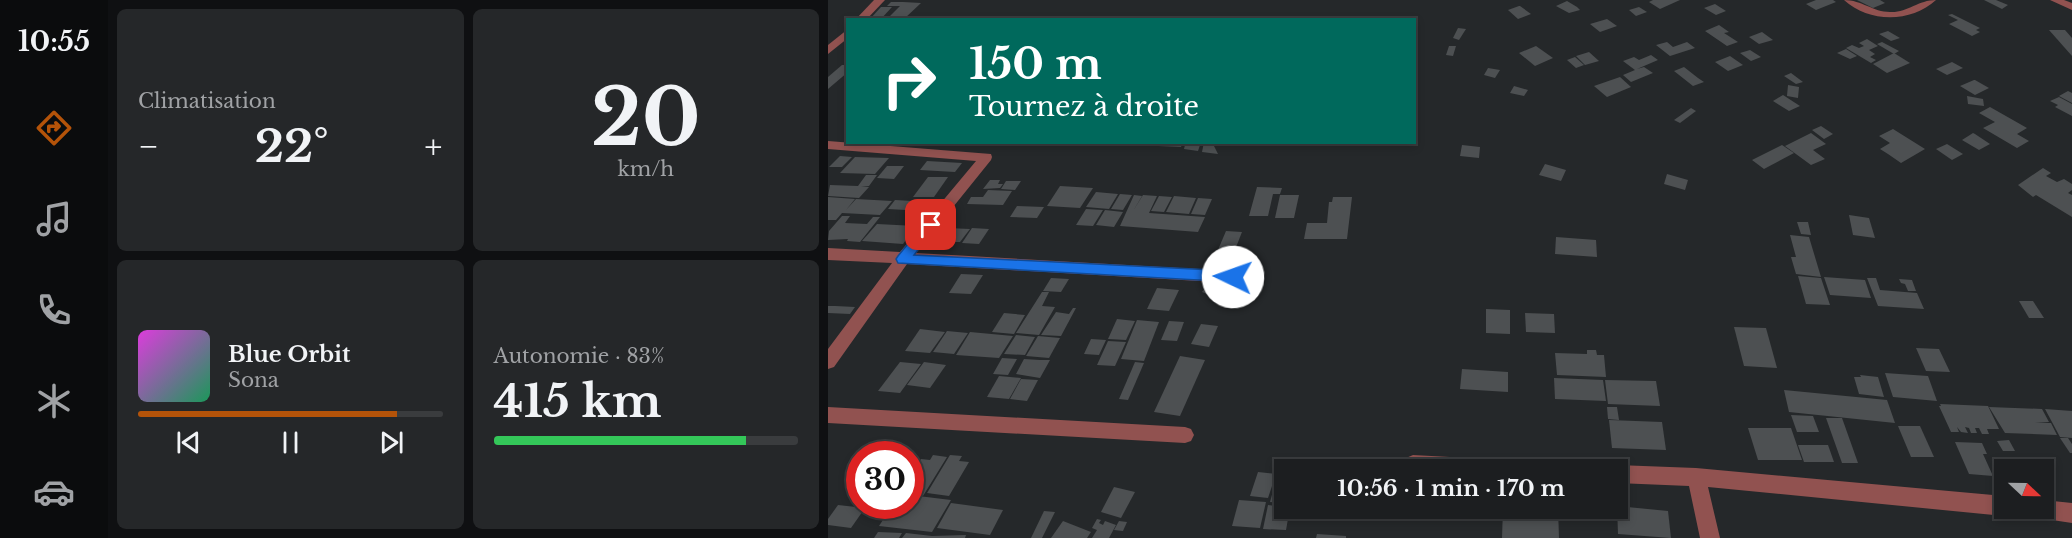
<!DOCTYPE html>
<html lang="fr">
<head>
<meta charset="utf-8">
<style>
	:root { --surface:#1c1e20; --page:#252729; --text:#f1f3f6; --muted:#a0a2a5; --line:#3a3c3e; --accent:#b45309 }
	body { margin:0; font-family:"Libre Baskerville",serif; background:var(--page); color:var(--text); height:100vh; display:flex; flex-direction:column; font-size:22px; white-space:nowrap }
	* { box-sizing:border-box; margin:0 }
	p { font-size:20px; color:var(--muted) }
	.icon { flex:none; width:33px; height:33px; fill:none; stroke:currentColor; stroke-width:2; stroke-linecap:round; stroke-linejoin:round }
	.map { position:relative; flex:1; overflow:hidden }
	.panel { display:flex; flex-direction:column; gap:9px; padding:9px; background:#0f1012; width:720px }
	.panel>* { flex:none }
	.top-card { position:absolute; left:18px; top:18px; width:570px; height:126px; border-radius:0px; box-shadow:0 3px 9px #0003,0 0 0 2px var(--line); background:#00695c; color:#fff; overflow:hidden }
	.needle { width:39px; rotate:112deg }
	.tools { position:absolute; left:1166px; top:459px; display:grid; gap:12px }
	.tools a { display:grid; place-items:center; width:60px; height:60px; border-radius:0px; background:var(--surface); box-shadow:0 3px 9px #0003,0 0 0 2px var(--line); font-size:30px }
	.speed { position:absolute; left:18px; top:441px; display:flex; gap:12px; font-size:30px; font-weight:700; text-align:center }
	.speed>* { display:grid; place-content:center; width:78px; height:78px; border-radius:50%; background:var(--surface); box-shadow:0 3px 9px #0003,0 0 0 2px var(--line); line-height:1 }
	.speed .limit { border:9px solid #d22; background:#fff; color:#111 }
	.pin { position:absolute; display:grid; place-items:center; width:51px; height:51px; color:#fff; margin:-26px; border-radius:12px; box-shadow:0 3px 9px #0006 }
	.me { position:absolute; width:66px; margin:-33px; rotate:273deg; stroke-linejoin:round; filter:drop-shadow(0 0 4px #0008) }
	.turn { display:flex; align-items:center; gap:21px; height:126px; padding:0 24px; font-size:27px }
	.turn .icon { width:78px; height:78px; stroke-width:2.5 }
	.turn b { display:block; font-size:42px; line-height:51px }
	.big { font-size:45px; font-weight:800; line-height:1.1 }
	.panel .card { flex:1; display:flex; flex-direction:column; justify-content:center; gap:9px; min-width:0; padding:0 21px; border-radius:9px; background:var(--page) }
	.panel .dial { align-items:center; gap:0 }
	.dial b { font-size:78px; line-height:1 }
	.song { display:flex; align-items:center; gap:18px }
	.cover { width:72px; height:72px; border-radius:9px; background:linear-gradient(135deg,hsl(300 70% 55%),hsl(150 70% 35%)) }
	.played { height:6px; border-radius:3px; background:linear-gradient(90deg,var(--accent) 85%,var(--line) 85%) }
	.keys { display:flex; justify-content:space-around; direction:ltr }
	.heat { display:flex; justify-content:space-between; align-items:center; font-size:33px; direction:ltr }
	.charge { height:9px; border-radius:4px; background:linear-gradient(90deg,#34c759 83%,var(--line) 0) }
	.panel .tiles { flex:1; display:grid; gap:9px; grid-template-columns:repeat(2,1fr) }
	.trip { position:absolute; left:446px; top:459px; width:354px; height:60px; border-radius:0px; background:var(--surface); box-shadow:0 3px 9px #0003,0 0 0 2px var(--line); font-weight:800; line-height:60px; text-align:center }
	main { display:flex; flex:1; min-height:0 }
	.dock { display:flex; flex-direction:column; width:108px; justify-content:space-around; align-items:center; background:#0b0c0d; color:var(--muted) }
	.dock .icon { width:42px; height:42px }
	.dock .current { color:var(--accent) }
	.dock b { font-size:27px; color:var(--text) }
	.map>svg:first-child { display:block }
</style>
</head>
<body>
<main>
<nav class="dock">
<b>10:55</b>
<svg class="icon current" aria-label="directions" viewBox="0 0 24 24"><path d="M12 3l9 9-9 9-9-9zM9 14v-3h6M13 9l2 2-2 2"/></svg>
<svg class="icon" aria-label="music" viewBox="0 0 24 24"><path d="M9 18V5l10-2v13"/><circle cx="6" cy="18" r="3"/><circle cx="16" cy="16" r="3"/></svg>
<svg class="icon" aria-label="phone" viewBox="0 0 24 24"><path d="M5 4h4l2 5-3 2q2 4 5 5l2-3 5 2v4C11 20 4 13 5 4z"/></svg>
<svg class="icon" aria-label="climate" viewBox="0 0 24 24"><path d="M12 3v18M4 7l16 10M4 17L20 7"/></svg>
<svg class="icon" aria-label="car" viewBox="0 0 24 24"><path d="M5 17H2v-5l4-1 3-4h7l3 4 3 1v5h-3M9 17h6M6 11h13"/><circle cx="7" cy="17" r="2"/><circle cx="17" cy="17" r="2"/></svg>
</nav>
<section class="panel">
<div class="tiles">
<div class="card"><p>Climatisation</p>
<div class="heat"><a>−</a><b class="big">22°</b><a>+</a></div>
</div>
<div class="card dial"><b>20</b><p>km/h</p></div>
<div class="card">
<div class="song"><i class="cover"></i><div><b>Blue Orbit</b><p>Sona</p></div></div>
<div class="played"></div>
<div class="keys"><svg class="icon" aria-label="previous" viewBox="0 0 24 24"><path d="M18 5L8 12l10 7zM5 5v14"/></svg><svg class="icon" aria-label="pause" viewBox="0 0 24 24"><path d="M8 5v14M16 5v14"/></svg><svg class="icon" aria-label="next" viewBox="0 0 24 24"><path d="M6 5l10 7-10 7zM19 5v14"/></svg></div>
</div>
<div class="card"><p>Autonomie · 83%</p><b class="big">415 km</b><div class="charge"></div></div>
</div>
</section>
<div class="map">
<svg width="1244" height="538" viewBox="0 0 1244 538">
	<rect width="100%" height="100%" fill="#25282a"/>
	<!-- building -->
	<g fill="#4d5052">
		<polygon points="825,0 852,0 832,9 821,2"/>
		<polygon points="988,0 1005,0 1008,2 988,10 978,4"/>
		<polygon points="1029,0 1052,0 1057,3 1045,8"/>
		<polygon points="1156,0 1168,0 1180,5 1174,9"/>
		<polygon points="739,1 749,7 752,10 741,13 728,6"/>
		<polygon points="63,2 75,2 93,3 76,19 59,19 72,6 59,6"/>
		<polygon points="887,4 898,11 888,15 876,8"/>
		<polygon points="691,6 692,6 703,14 690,19 680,10"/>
		<polygon points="53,7 64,7 52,20 41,20"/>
		<polygon points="811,7 819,12 808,16 801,10"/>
		<polygon points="1124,14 1152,28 1148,30 1152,32 1144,36 1121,24 1130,20 1120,15"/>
		<polygon points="779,19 789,26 772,32 762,24"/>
		<polygon points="891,25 901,32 896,33 910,42 899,46 877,31"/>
		<polygon points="630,28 638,29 631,40 625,38"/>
		<polygon points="1221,30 1237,30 1244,38 1244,56"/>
		<polygon points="1060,31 1072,38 1063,41 1051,34"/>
		<polygon points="934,32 945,40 931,44 921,37"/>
		<polygon points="1039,39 1050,46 1041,50 1047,54 1042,57 1048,60 1043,63 1018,48 1024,45 1031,48 1036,46 1031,43"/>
		<polygon points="839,42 845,47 859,42 867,48 842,56 828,45"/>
		<polygon points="1054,42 1071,51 1066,54 1049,44"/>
		<polygon points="621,46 628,46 625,56 618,55"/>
		<polygon points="708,46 725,58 707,66 691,53"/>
		<polygon points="1018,49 1029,56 1022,59 1009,53"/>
		<polygon points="922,50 933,57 923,61 912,53"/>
		<polygon points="761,52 771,61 757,65 748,56"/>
		<polygon points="1066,53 1082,63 1059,73 1045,64"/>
		<polygon points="823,55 830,60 809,69 816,67 825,73 803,82 795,75 807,70 795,61 806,57 811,60"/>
		<polygon points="902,56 915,65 900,71 887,62"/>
		<polygon points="747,57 756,65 748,68 739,60"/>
		<polygon points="1124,62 1135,68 1119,75 1108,69"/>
		<polygon points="14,65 20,65 20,72 0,89 0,77"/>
		<polygon points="856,67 870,78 876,82 865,86 846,71"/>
		<polygon points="660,68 672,70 667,78 656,75"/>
		<polygon points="963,73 975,82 968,84 956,76"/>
		<polygon points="792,77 803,87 779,97 766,86"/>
		<polygon points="1146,80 1147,80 1161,88 1147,95 1132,86"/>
		<polygon points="960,85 971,87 970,98 959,96"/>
		<polygon points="686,86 700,90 696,96 682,93"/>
		<polygon points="1240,91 1244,93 1244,103 1231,96"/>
		<polygon points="955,95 972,106 961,111 945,101"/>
		<polygon points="1139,96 1155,99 1156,106 1140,104"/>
		<polygon points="1231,97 1244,104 1244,116 1227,107 1230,105 1222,101"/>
		<polygon points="1162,107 1199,128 1189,134 1201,141 1189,148 1155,128 1167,122 1151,113"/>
		<polygon points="863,108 868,111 852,123 846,120"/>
		<polygon points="993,126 1005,134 996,139 984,130"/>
		<polygon points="1065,129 1097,149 1073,163 1060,154 1071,148 1060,154 1052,149 1062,143 1051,136"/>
		<polygon points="983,133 998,144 985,150 997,159 983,165 957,146"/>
		<polygon points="1145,133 1147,134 1162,144 1151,150 1134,140"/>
		<polygon points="332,142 355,142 353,147 330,146"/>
		<polygon points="363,142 373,142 370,151 356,149 357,145 362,145"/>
		<polygon points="376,142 384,142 390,154 374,152"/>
		<polygon points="1119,144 1135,154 1124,160 1108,149"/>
		<polygon points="634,145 652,147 651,158 632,156"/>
		<polygon points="954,145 966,153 936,169 924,160"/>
		<polygon points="12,156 24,157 14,167 1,167"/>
		<polygon points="27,157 61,158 47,174 12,173"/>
		<polygon points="99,161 134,163 127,172 92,170"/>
		<polygon points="717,164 738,170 733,181 711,175"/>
		<polygon points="59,166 76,166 66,179 49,178"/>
		<polygon points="1215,168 1223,173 1218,176 1229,182 1236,179 1244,184 1244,190 1240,193 1244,195 1244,217 1208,195 1205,197 1190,185"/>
		<polygon points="839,174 860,180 857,190 836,184"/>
		<polygon points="38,175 49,175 41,186 33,186 41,187 31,198 0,196 2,185 30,186"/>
		<polygon points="100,177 120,177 106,197 85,197"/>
		<polygon points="162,180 172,180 170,184 175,184 172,188 155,189"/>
		<polygon points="178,181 193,181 187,190 173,189"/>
		<polygon points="232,186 265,188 252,208 219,206"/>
		<polygon points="429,187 454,188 452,194 445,194 440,216 421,216"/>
		<polygon points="160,190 184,191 175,205 139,204 143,197 155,197"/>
		<polygon points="268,192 290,194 281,209 258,207"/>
		<polygon points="292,194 304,195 295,210 283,209"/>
		<polygon points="306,195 314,196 305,211 315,195 329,196 321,213 377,217 370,232 292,226"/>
		<polygon points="452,195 471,195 466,218 447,218"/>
		<polygon points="331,196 344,197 336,212 323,211"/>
		<polygon points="346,196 368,198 361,214 338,212"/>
		<polygon points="0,197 27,199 18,210 28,199 64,201 52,215 14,213 8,220 0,220"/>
		<polygon points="505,197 524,197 519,239 476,239 479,223 499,223 501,202 504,202"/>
		<polygon points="370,198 384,199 377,215 363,214"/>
		<polygon points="67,200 102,202 95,211 60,209"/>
		<polygon points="189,206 216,207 209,218 182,217"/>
		<polygon points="258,209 275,210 265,226 248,225"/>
		<polygon points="277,210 295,212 286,227 268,225"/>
		<polygon points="1021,215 1041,218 1047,238 1025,235"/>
		<polygon points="14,216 22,216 17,223 39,224 45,217 52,217 32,242 19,241 20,239 0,240 1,231"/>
		<polygon points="969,222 980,222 983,235 973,234"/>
		<polygon points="49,224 88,226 75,244 34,241"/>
		<polygon points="120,228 142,229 132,242 111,242"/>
		<polygon points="144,228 161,229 151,244 134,243"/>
		<polygon points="398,231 414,232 401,265 384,264"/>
		<polygon points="962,235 981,237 993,277 968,274 963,257 968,257"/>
		<polygon points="728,237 768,240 769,257 727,254"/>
		<polygon points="133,274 155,275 143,294 121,293"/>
		<polygon points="970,276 993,278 1002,305 978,304"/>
		<polygon points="996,277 1037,280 1043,298 1002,295"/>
		<polygon points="223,278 241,279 233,292 215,291"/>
		<polygon points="1039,278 1048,278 1052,290 1089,293 1096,309 1050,306"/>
		<polygon points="1071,279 1084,280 1088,291 1080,291 1077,284 1073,283"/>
		<polygon points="329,288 351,290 341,311 319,309"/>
		<polygon points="377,288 400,297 397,301 374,292"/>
		<polygon points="214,292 221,292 214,306 227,307 211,335 188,333"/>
		<polygon points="1191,301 1205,301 1216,318 1201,318"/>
		<polygon points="0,306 7,306 27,307 22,314 0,313"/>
		<polygon points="245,308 248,308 233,336 213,335 228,312 241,314"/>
		<polygon points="658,309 682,310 682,334 658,333"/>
		<polygon points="176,313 197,315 186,334 164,332"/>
		<polygon points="697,313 726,314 727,333 698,332"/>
		<polygon points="289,319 307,321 298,340 280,339"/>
		<polygon points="309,320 331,322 316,361 293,359"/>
		<polygon points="341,321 356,322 349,341 333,340"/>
		<polygon points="373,324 390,326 381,347 363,344"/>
		<polygon points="906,327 938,328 949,368 916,366"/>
		<polygon points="92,329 117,332 102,353 77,351"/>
		<polygon points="119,331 140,333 126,354 105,352"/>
		<polygon points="142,332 185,336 171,358 128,355"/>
		<polygon points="188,335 207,337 197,355 176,354"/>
		<polygon points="210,336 232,338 221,358 198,356"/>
		<polygon points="263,339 278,340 271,355 256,354"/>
		<polygon points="280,341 298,342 287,366 269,365"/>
		<polygon points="1088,348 1111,349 1122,372 1098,371"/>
		<polygon points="759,350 768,350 769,355 776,355 778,377 729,375 727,353 759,354"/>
		<polygon points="352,356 377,360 352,416 326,412"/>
		<polygon points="174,358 189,359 180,375 165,374"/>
		<polygon points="196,359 212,360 222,360 212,378 188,374"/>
		<polygon points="72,362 93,364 72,393 50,391"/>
		<polygon points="96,362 118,365 102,388 79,385"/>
		<polygon points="307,362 316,363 300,400 291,399"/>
		<polygon points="634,369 680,372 680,392 632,389"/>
		<polygon points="1057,373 1100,376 1109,401 1065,397"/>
		<polygon points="1032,375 1050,377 1056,397 1031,394 1026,377 1033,377"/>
		<polygon points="171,376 193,378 181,399 159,397"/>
		<polygon points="726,378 775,380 778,401 727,399"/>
		<polygon points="193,379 210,380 199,401 182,399"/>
		<polygon points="777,380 828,381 832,406 780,404"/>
		<polygon points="956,390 1059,400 1067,423 961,412"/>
		<polygon points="1112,404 1160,406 1171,429 1159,429 1161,434 1154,434 1151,428 1147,428 1149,433 1143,433 1141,428 1137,427 1140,433 1133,432 1129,427 1131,432 1123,432 1111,406 1113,406"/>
		<polygon points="779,407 789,407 791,420 780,419"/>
		<polygon points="1161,407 1214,409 1221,422 1207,423 1223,423 1229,435 1177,433"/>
		<polygon points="1217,409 1244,411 1244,438 1232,437"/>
		<polygon points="963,415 985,416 991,432 969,432"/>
		<polygon points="998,418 1014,418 1030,463 1014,463"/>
		<polygon points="781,420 834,422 838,450 784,448"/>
		<polygon points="1070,426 1092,426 1106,457 1083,457"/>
		<polygon points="920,428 963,428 974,460 930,460"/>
		<polygon points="1232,438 1240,438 1244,444 1244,453 1242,453"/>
		<polygon points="1181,440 1187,451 1175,451 1169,441"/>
		<polygon points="1127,442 1154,443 1159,454 1155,454 1165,476 1141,474"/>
		<polygon points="970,445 1000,445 1006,462 976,462"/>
		<polygon points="105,455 119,457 95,496 82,494 82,474 93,459 102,460"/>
		<polygon points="122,455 134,456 131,461 141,462 121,496 99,493"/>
		<polygon points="430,472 448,474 440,498 422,496"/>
		<polygon points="286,487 307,492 293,518 273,512"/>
		<polygon points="445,491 456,492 456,503 442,502"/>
		<polygon points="82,495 123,500 104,532 51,526 64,506 82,506"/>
		<polygon points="411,500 438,502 432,528 404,526"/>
		<polygon points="123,503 175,510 162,535 109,528"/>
		<polygon points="10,505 37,508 23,528 0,525 0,519"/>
		<polygon points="440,505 462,508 458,530 435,529"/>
		<polygon points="789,506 840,511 843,538 790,534"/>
		<polygon points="594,508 619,508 618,518 593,516"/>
		<polygon points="675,508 730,508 731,538 674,538"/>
		<polygon points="216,511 227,512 214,538 203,538"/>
		<polygon points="269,519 273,520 271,523 275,525 277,521 288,525 281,538 264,538 269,530 264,528"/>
		<polygon points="235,521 263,532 259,538 223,538"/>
		<polygon points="291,521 299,522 295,531 286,530"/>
		<polygon points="50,532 74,533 71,538 46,538"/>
		<polygon points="78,533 104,536 138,535 137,538 74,538"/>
		<polygon points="489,534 518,536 518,538 488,538"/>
	</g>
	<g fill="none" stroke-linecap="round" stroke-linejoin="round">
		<!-- minor -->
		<g fill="#915250" fill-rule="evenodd">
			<polygon points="46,0 57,0 38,20 27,20"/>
			<path d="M1016 0C1034 0 1045 12 1062 12 1079 13 1090 0 1108 0 1083 23 1041 23 1016 0Z"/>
			<polygon points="1222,0 1236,0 1244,3 1244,10"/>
			<polygon points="20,29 20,38 0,54 0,45"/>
			<polygon points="0,141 163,154 164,157 163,160 88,253 405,271 410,273 413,277 410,281 405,283 79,264 6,367 0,369 0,349 64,263 0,260 0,248 72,252 148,161 0,149"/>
			<polygon points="0,407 357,427 363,429 366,435 363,441 357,443 0,423"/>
			<polygon points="585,455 696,461 703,464 705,470 578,470 576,464 578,458"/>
			<polygon points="789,465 868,468 1176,496 1176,508 1185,508 1183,513 1176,516 880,487 892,538 872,538 861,486 789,483 789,470 782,470"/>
			<polygon points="1215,500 1244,503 1244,523 1191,515 1189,508 1215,508"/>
		</g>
	</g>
	<!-- route -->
	<polygon fill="#1a73e8" stroke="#114b97" stroke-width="1.5" points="103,220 109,225 86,255 405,271 412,277 405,282 70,263 68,259 70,256 98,222"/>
</svg>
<div class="tools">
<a><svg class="needle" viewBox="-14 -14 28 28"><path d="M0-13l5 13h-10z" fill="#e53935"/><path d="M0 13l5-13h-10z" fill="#a0a2a5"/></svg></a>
</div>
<div class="speed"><div class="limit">30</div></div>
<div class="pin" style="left:103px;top:225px;background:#d93025"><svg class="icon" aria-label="arrive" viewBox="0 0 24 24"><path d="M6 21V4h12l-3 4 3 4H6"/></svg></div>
<svg class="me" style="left:405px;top:277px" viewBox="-20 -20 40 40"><circle r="19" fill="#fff"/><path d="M0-13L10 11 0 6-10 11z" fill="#1a73e8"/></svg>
<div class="trip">10:56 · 1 min · 170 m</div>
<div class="top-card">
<div class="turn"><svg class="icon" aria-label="right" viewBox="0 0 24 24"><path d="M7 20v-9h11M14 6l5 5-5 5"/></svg><div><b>150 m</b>Tournez à droite</div></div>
</div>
</div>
</main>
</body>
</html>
